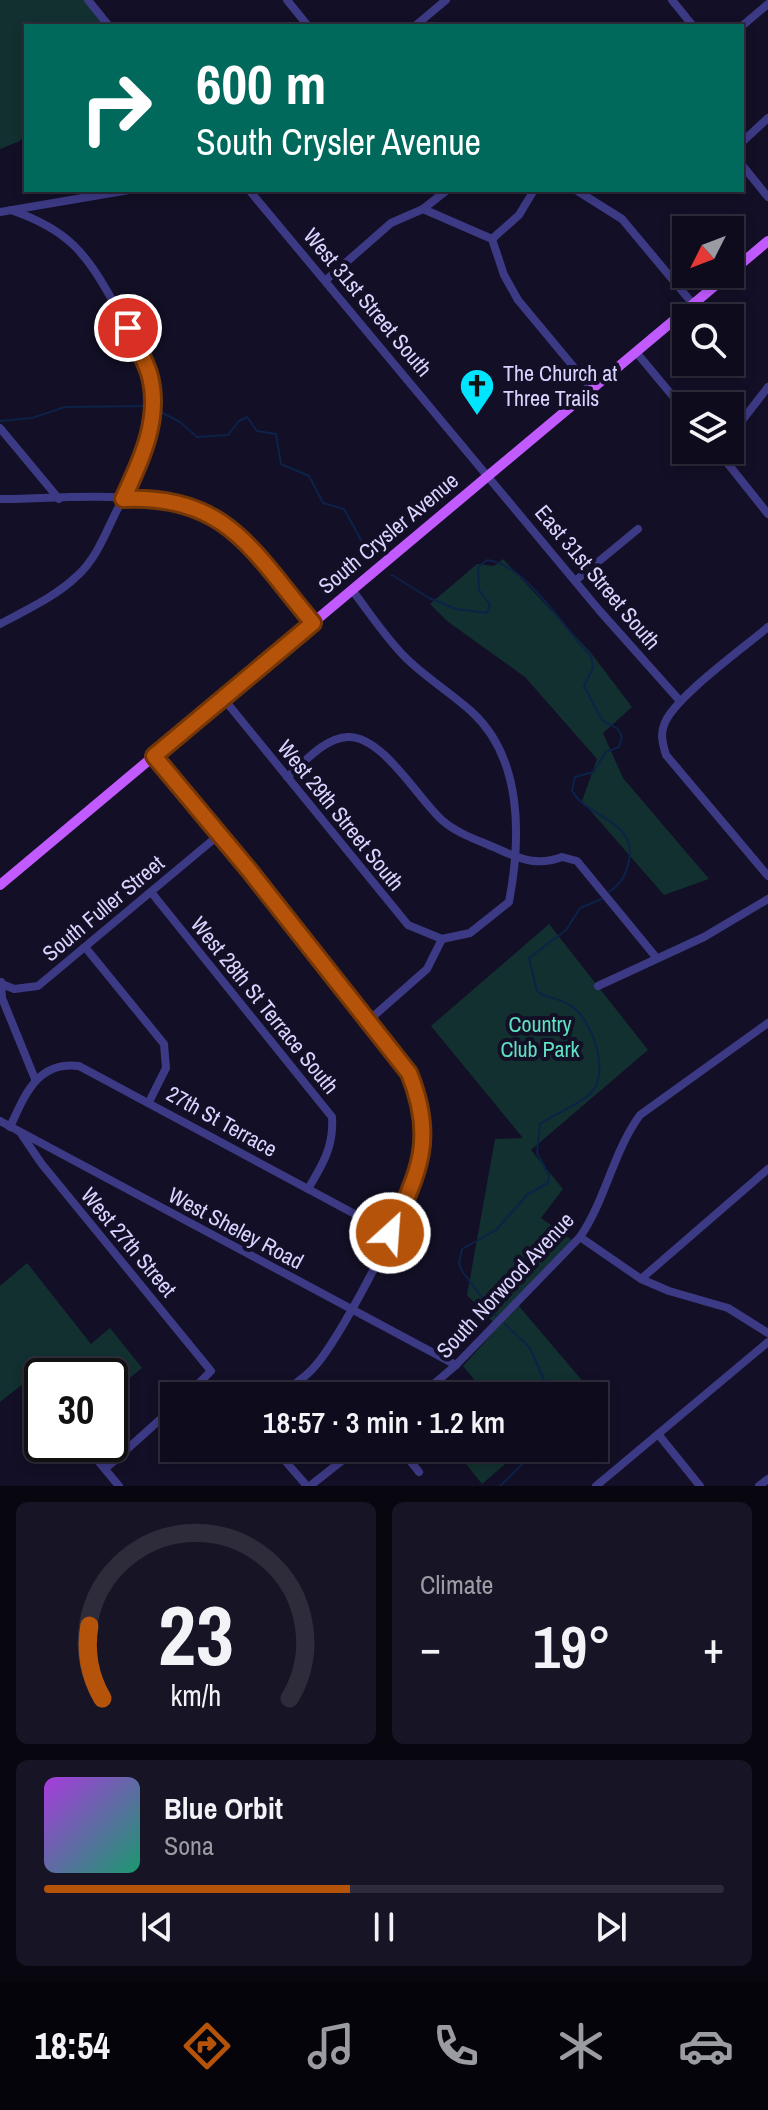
<!DOCTYPE html>
<html lang="en">
<head>
<meta charset="utf-8">
<style>
	:root { --surface:#0e0b1c; --page:#171425; --text:#f1f3f6; --muted:#9b9ba3; --line:#2e2b3b; --accent:#b45309 }
	body { margin:0; font-family:"Archivo Narrow",sans-serif; background:var(--page); color:var(--text); height:100vh; display:flex; flex-direction:column; font-size:30px; white-space:nowrap }
	* { box-sizing:border-box; margin:0 }
	p { font-size:26px; color:var(--muted) }
	.icon { flex:none; width:44px; height:44px; fill:none; stroke:currentColor; stroke-width:2; stroke-linecap:round; stroke-linejoin:round }
	.map { position:relative; height:1486px; overflow:hidden }
	.drawer { display:flex; flex-direction:column; gap:16px; padding:16px; background:#08060f; flex:1 }
	.drawer>* { flex:none }
	.guide { position:absolute; left:24px; top:24px; width:720px; height:168px; border-radius:0px; box-shadow:0 4px 12px #0003,0 0 0 2px var(--line); background:#00695c; color:#fff; overflow:hidden }
	.needle { width:52px; rotate:228deg }
	.controls { position:absolute; left:672px; top:216px; display:grid; gap:16px }
	.controls a { display:grid; place-items:center; width:72px; height:72px; border-radius:0px; background:var(--surface); box-shadow:0 4px 12px #0003,0 0 0 2px var(--line); font-size:40px }
	.speed { position:absolute; left:24px; top:1358px; display:flex; gap:16px; font-size:40px; font-weight:700; text-align:center }
	.speed>* { display:grid; place-content:center; width:104px; height:104px; border-radius:50%; background:var(--surface); box-shadow:0 4px 12px #0003,0 0 0 2px var(--line); line-height:1 }
	.speed .limit { border:4px solid #111; border-radius:12px; background:#fff; color:#111 }
	.pin { position:absolute; display:grid; place-items:center; width:68px; height:68px; color:#fff; margin:-34px; border:4px solid #fff; border-radius:50%; box-shadow:0 2px 8px #0007 }
	.me { position:absolute; width:88px; margin:-44px; rotate:26deg; stroke-linejoin:round; filter:drop-shadow(0 0 6px #0008) }
	.turn { display:flex; align-items:center; gap:28px; height:168px; padding:0 40px; font-size:36px }
	.turn .icon { width:104px; height:104px; stroke-width:2.5 }
	.turn b { display:block; font-size:56px; line-height:68px }
	.big { font-size:60px; font-weight:600; line-height:1.1 }
	.drawer .tile { flex:1; display:flex; flex-direction:column; justify-content:center; gap:12px; min-width:0; padding:0 28px; border-radius:12px; background:var(--page) }
	.drawer .dial { align-items:center; gap:0 }
	.dial svg { height:208px; overflow:visible; fill:none; stroke:var(--line); stroke-width:7; stroke-linecap:round; text-anchor:middle }
	.dial text { fill:var(--text); stroke:none }
	.song { display:flex; align-items:center; gap:24px }
	.cover { width:96px; height:96px; border-radius:12px; background:linear-gradient(135deg,hsl(280 70% 55%),hsl(160 70% 35%)) }
	.played { height:8px; border-radius:4px; background:linear-gradient(90deg,var(--accent) 45%,var(--line) 45%) }
	.keys { display:flex; justify-content:space-around; direction:ltr }
	.heat { display:flex; justify-content:space-between; align-items:center; font-size:44px; direction:ltr }
	.drawer .tiles { flex:1; display:grid; gap:16px; grid-template-columns:1fr 1fr }
	.tile:last-child { grid-column:span 2 }
	.trip { position:absolute; left:160px; top:1382px; width:448px; height:80px; border-radius:0px; background:var(--surface); box-shadow:0 4px 12px #0003,0 0 0 2px var(--line); font-weight:600; line-height:80px; text-align:center }
	.menu { display:flex; height:128px; justify-content:space-around; align-items:center; background:#06040b; color:var(--muted) }
	.menu .icon { width:56px; height:56px }
	.menu .current { color:var(--accent) }
	.menu b { font-size:36px; color:var(--text) }
	.map>svg:first-child { display:block }
</style>
</head>
<body>
<div class="map">
<svg width="768" height="1486" viewBox="0 0 768 1486">
	<rect width="100%" height="100%" fill="#130f26"/>
	<!-- green -->
	<g fill="#12302f">
		<polygon points="0,0 89,0 110,26 26,26 26,132 20,141 0,149"/>
		<polygon points="503,559 591,653 632,707 603,733 623,778 709,879 664,895 582,801 597,759 525,677 447,621 430,604 477,564 494,566"/>
		<polygon points="549,924 648,1050 531,1150 563,1189 541,1218 572,1240 493,1322 467,1295 495,1139 523,1138 431,1026"/>
		<polygon points="27,1263 91,1344 110,1328 142,1368 110,1394 110,1376 79,1376 66,1361 48,1376 42,1376 34,1387 28,1380 0,1402 0,1286"/>
		<polygon points="518,1305 591,1391 585,1396 488,1396 463,1366"/>
		<polygon points="468,1448 524,1448 482,1484 459,1455"/>
	</g>
	<!-- water -->
	<circle fill="#0c2248" cx="105" cy="1368" r="10"/>
	<g fill="none" stroke-linecap="round" stroke-linejoin="round">
		<!-- stream -->
		<g stroke="#0c2248" stroke-width="2">
			<polyline points="157,410 180,422 197,437 228,435 239,421 247,417 257,431 276,434 281,464 309,476 323,503 344,509 361,540 373,552"/>
			<polyline points="0,421 32,418 65,407 146,406"/>
			<path d="M392 575 429 598 456 609 487 613 490 605 479 590 478 567 487 560C526 564 564 629 591 656L593 668 584 686 602 720 618 729 622 737 619 747 606 752 593 772 575 777 572 790C584 817 637 819 629 860 626 875 622 883 609 892"/>
			<path d="M496 1316 462 1271 459 1263 462 1249 496 1230 528 1194 548 1183 549 1175 537 1153 540 1124C555 1114 574 1107 589 1095 611 1076 594 1025 575 1009 562 997 548 1000 537 991L529 958 566 930 580 908 602 899"/>
			<polyline points="505,1324 530,1348 551,1396"/>
			<polyline points="500,1486 539,1448"/>
		</g>
		<!-- minor -->
		<g stroke="#3d3a85" stroke-width="8">
			<polyline points="88,0 109,26"/>
			<polyline points="287,0 308,26"/>
			<polyline points="672,0 693,26"/>
			<polyline points="415,26 446,0"/>
			<polyline points="742,26 768,4"/>
			<polyline points="742,142 768,118"/>
			<polyline points="742,165 768,197"/>
			<polyline points="249,190 599,610 680,701"/>
			<polyline points="576,190 622,219 693,304"/>
			<polyline points="423,209 492,239 504,275 518,300 592,389"/>
			<polyline points="0,212 129,190"/>
			<polyline points="492,239 519,215 534,190"/>
			<polyline points="326,280 391,223 423,209 447,190"/>
			<polyline points="636,352 686,412"/>
			<polyline points="0,428 59,499"/>
			<polyline points="730,436 768,387"/>
			<polyline points="717,450 768,514"/>
			<path d="M0 499C64 499 178 485 228 525 260 552 286 591 313 623"/>
			<polyline points="575,581 638,529"/>
			<path d="M352 590C369 612 385 637 405 657 426 678 450 692 472 712 523 759 521 839 509 902L470 933 442 939 427 969 368 1021"/>
			<path d="M0 624C26 610 55 597 77 576 95 560 105 535 115 514 161 425 165 393 115 305 86 253 69 230 11 210"/>
			<path d="M768 627C745 647 672 699 664 725 660 735 663 745 666 755L768 876"/>
			<polyline points="223,698 408,925 442,939"/>
			<path d="M154 756 396 1053C414 1081 426 1111 423 1145 421 1186 344 1333 316 1365 306 1378 291 1386 278 1396"/>
			<path d="M287 777C305 762 324 738 348 737 383 736 418 799 443 821 458 834 480 841 498 849 522 860 538 866 562 857L577 861 655 956"/>
			<path d="M151 892 332 1117C334 1146 323 1164 308 1189"/>
			<polyline points="85,947 164,1044 166,1068 149,1102"/>
			<polyline points="1,982 2,998 35,1079"/>
			<polyline points="2,984 14,989 38,986 220,834"/>
			<polyline points="598,986 704,937 768,899"/>
			<polyline points="0,1121 456,1365"/>
			<path d="M10 1127C25 1095 37 1061 79 1066L390 1233"/>
			<polyline points="20,1132 41,1163 211,1371 186,1396"/>
			<polyline points="580,1237 641,1279 669,1291 728,1308 768,1333"/>
			<polyline points="641,1279 768,1169"/>
			<path d="M420 1396 456 1365 580 1237C606 1199 613 1152 640 1115L768 1023"/>
			<polyline points="658,1434 700,1486"/>
			<polyline points="84,1444 119,1486"/>
			<polyline points="274,1448 307,1486"/>
			<polyline points="400,1448 419,1472"/>
			<polyline points="105,1469 174,1407"/>
			<polyline points="310,1486 358,1448"/>
			<polyline points="596,1486 768,1342"/>
			<polyline points="759,1486 768,1479"/>
		</g>
		<!-- major -->
		<g stroke="#c25bff" stroke-width="10">
			<polyline points="730,273 768,241"/>
			<polyline points="0,885 729,274"/>
		</g>
	</g>
	<g fill="none" stroke-linecap="round" stroke-linejoin="round">
		<defs>
			<path id="route" d="M128 328C135 342 144 358 149 373 162 417 141 461 123 499 227 494 253 552 313 623L154 756 249 870 409 1073C436 1139 419 1173 390 1233"/>
		</defs>
		<!-- route casing -->
		<use href="#route" stroke="#753606" stroke-width="20"/>
		<!-- route -->
		<use href="#route" stroke="#b45309" stroke-width="14"/>
	</g>
	<!-- icons -->
	<defs>
		<symbol id="church-pin" viewBox="-11 -11 22 30"><path d="M0 17L-7.5 6A9.5 9.5 0 1 1 7.5 6Z" fill="#00e5ff" stroke="#130f26"/><path d="M-1.2-6h2.4v3.5h3.3v2.4h-3.3V6h-2.4V-.1h-3.3v-2.4h3.3Z" fill="#111"/></symbol>
	</defs>
	<g fill-rule="evenodd">
		<use href="#church-pin" x="457" y="366" width="40" height="54"/>
	</g>
	<g text-anchor="middle" stroke-width="8" stroke-linejoin="round" paint-order="stroke">
		<!-- street labels -->
		<g font-size="22" fill="#d9d4ff" stroke="#130f26">
			<text transform="translate(368 302) rotate(50)" y="8">West 31st Street South</text>
			<text transform="translate(388 533) rotate(-40)" y="8">South Crysler Avenue</text>
			<text transform="translate(598 577) rotate(50)" y="8">East 31st Street South</text>
			<text transform="translate(341 815) rotate(51)" y="8">West 29th Street South</text>
			<text transform="translate(103 908) rotate(-40)" y="8">South Fuller Street</text>
			<text transform="translate(265 1005) rotate(51)" y="8">West 28th St Terrace South</text>
			<text transform="translate(222 1121) rotate(29)" y="8">27th St Terrace</text>
			<text transform="translate(236 1228) rotate(28)" y="8">West Sheley Road</text>
			<text transform="translate(129 1242) rotate(50)" y="8">West 27th Street</text>
			<text transform="translate(505 1285) rotate(-47)" y="8">South Norwood Avenue</text>
		</g>
		<!-- poi labels -->
		<g font-size="22" fill="#d9d4ff" stroke="#130f26" text-anchor="start">
			<text x="503" y="381">The Church at<tspan x="503" dy="25">Three Trails</tspan></text>
		</g>
		<!-- park labels -->
		<g font-size="22" fill="#5fe0c0" stroke="#130f26">
			<text x="540" y="1032">Country<tspan x="540" dy="25">Club Park</tspan></text>
		</g>
	</g>
</svg>
<div class="controls">
<a><svg class="needle" viewBox="-14 -14 28 28"><path d="M0-13l5 13h-10z" fill="#e53935"/><path d="M0 13l5-13h-10z" fill="#9b9ba3"/></svg></a>
<a><svg class="icon" aria-label="search" viewBox="0 0 24 24"><circle cx="10" cy="10" r="6"/><path d="M15 15l6 6"/></svg></a>
<a><svg class="icon" aria-label="layers" viewBox="0 0 24 24"><path d="M12 4l9 5-9 5-9-5zM3 14l9 5 9-5"/></svg></a>
</div>
<div class="speed"><div class="limit">30</div></div>
<div class="pin" style="left:128px;top:328px;background:#d93025"><svg class="icon" aria-label="arrive" viewBox="0 0 24 24"><path d="M6 21V4h12l-3 4 3 4H6"/></svg></div>
<svg class="me" style="left:390px;top:1233px" viewBox="-20 -20 40 40"><circle r="17" fill="#b45309" stroke="#fff" stroke-width="3"/><path d="M0-11L8 9 0 5-8 9z" fill="#fff"/></svg>
<div class="trip">18:57 · 3 min · 1.2 km</div>
<div class="guide">
<div class="turn"><svg class="icon" aria-label="right" viewBox="0 0 24 24"><path d="M7 20v-9h11M14 6l5 5-5 5"/></svg><div><b>600 m</b>South Crysler Avenue</div></div>
</div>
</div>
<section class="drawer">
<div class="tiles">
<div class="tile dial"><svg viewBox="0 0 100 80">
<path d="M14 69A42 42 0 1 1 86 69"/>
<path d="M14 69A42 42 0 0 1 9 41" stroke="#b45309"/>
<text x="50" y="56" font-size="32" font-weight="700">23</text>
<text x="50" y="72" font-size="11">km/h</text>
</svg></div>
<div class="tile"><p>Climate</p>
<div class="heat"><a>−</a><b class="big">19°</b><a>+</a></div>
</div>
<div class="tile">
<div class="song"><i class="cover"></i><div><b>Blue Orbit</b><p>Sona</p></div></div>
<div class="played"></div>
<div class="keys"><svg class="icon" aria-label="previous" viewBox="0 0 24 24"><path d="M18 5L8 12l10 7zM5 5v14"/></svg><svg class="icon" aria-label="pause" viewBox="0 0 24 24"><path d="M8 5v14M16 5v14"/></svg><svg class="icon" aria-label="next" viewBox="0 0 24 24"><path d="M6 5l10 7-10 7zM19 5v14"/></svg></div>
</div>
</div>
</section>
<nav class="menu">
<b>18:54</b>
<svg class="icon current" aria-label="directions" viewBox="0 0 24 24"><path d="M12 3l9 9-9 9-9-9zM9 14v-3h6M13 9l2 2-2 2"/></svg>
<svg class="icon" aria-label="music" viewBox="0 0 24 24"><path d="M9 18V5l10-2v13"/><circle cx="6" cy="18" r="3"/><circle cx="16" cy="16" r="3"/></svg>
<svg class="icon" aria-label="phone" viewBox="0 0 24 24"><path d="M5 4h4l2 5-3 2q2 4 5 5l2-3 5 2v4C11 20 4 13 5 4z"/></svg>
<svg class="icon" aria-label="climate" viewBox="0 0 24 24"><path d="M12 3v18M4 7l16 10M4 17L20 7"/></svg>
<svg class="icon" aria-label="car" viewBox="0 0 24 24"><path d="M5 17H2v-5l4-1 3-4h7l3 4 3 1v5h-3M9 17h6M6 11h13"/><circle cx="7" cy="17" r="2"/><circle cx="17" cy="17" r="2"/></svg>
</nav>
</body>
</html>
